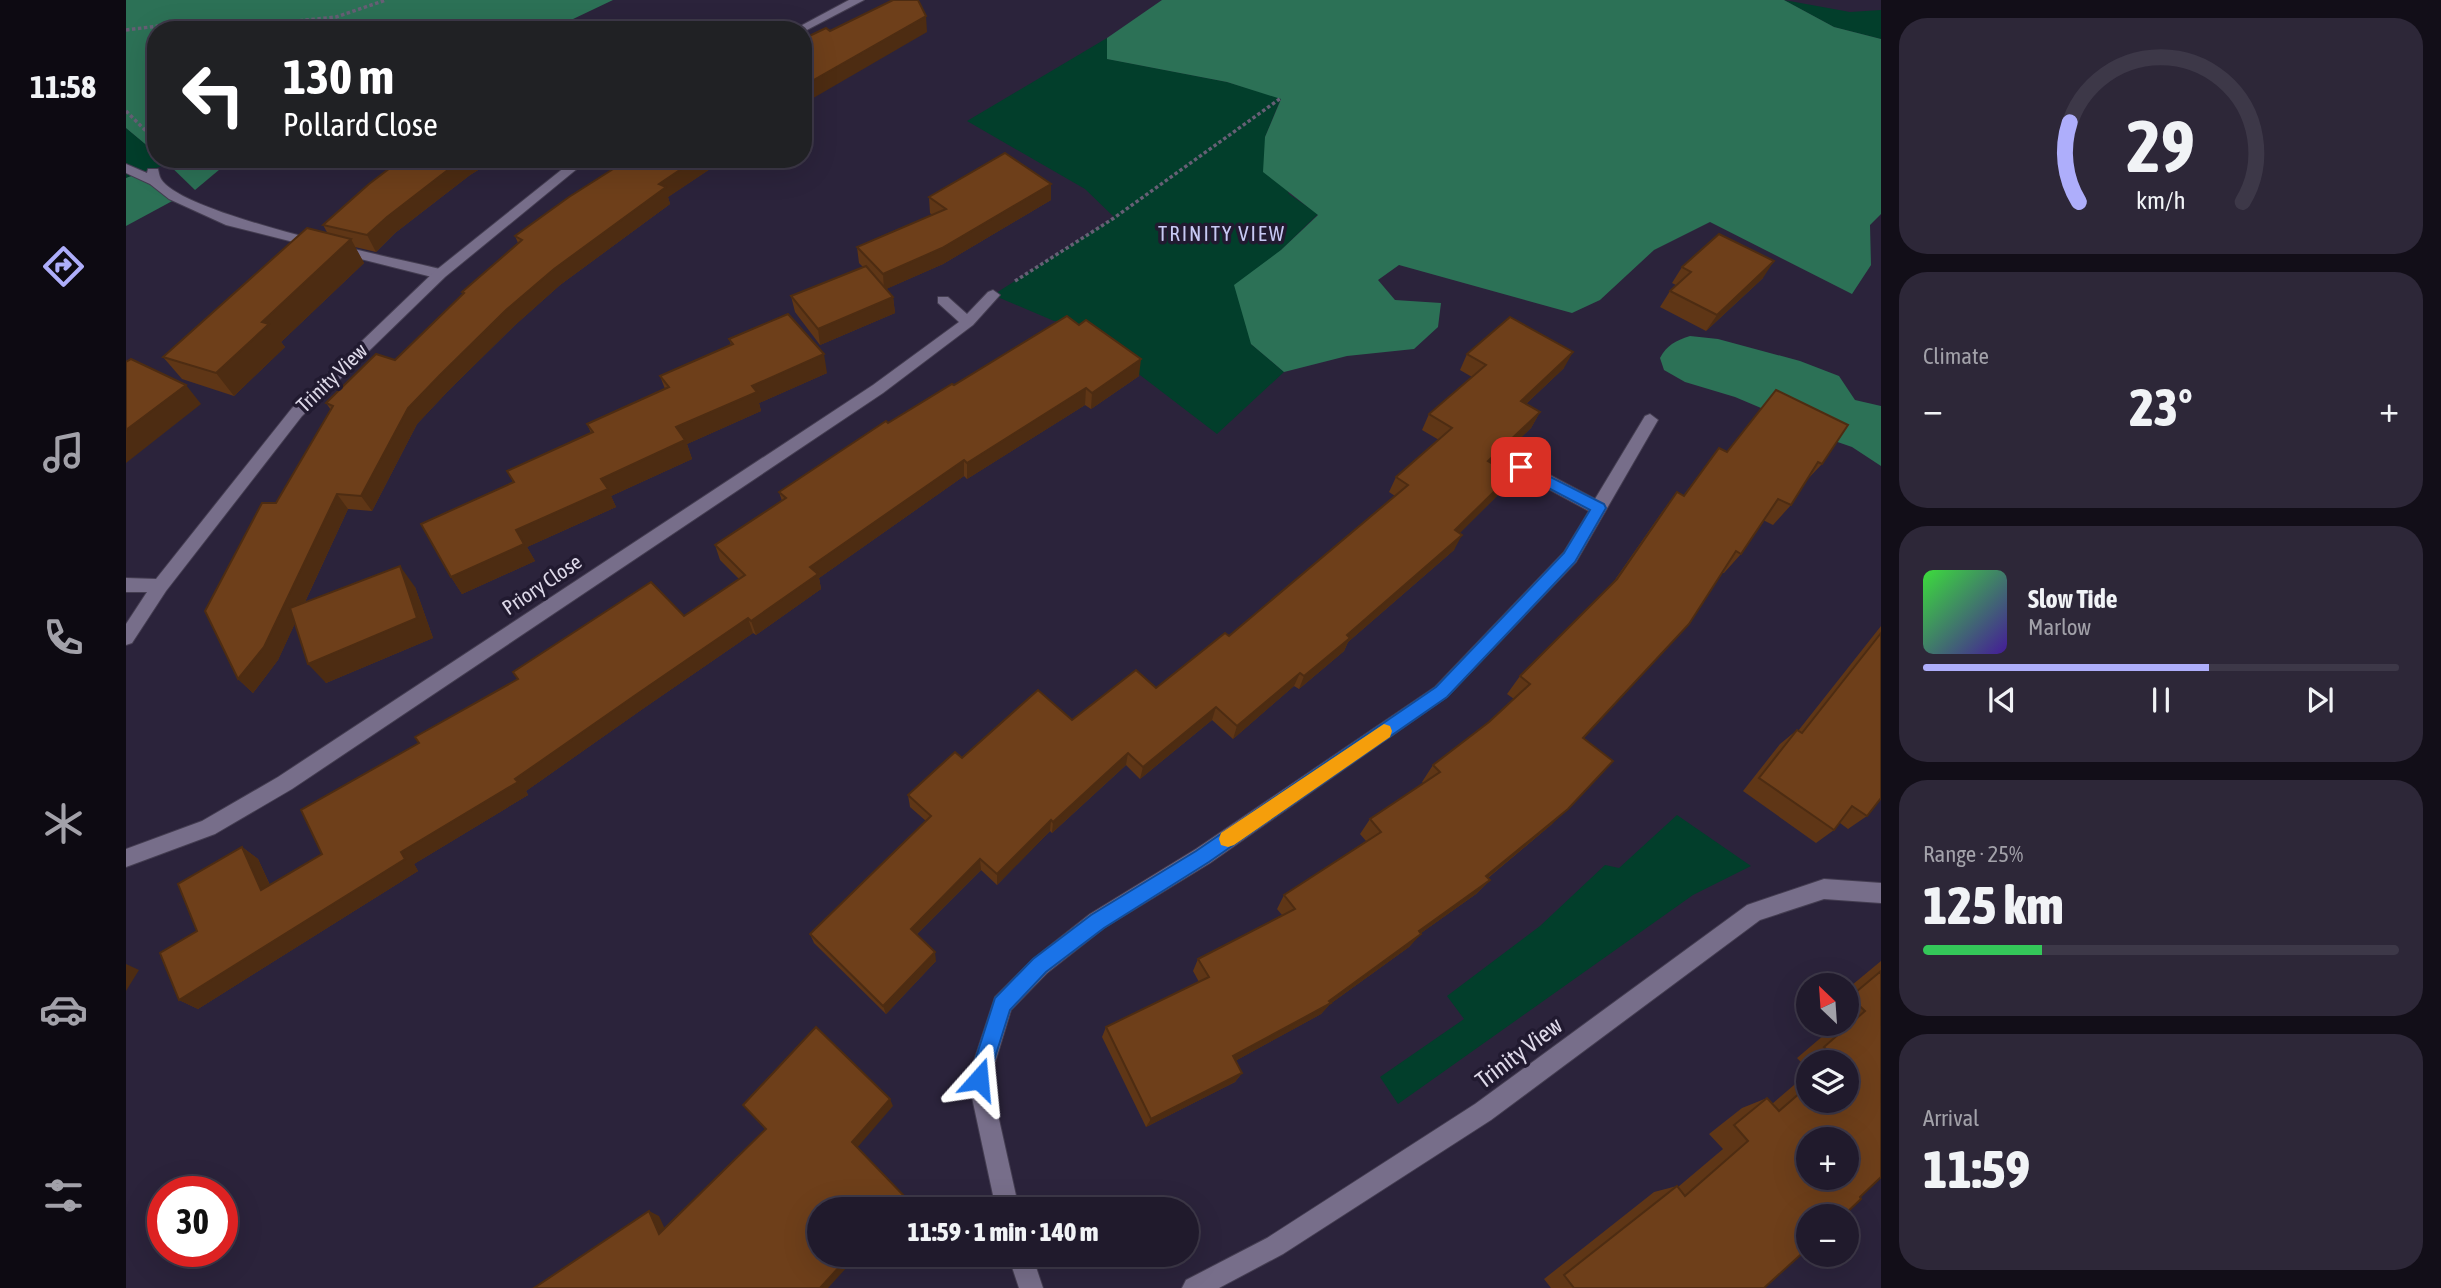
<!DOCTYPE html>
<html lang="en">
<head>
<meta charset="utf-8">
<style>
	:root { --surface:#201a2c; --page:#2d2738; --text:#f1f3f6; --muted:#a2a1a9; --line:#3d3848; --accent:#aeaefb }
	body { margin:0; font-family:"Asap Condensed",sans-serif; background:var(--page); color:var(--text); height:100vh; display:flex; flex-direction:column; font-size:26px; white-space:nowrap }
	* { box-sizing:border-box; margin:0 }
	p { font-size:23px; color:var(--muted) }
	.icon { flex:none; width:38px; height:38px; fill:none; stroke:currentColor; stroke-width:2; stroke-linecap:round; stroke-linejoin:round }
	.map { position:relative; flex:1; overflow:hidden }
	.drawer { display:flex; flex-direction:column; gap:18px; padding:18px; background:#120e18; width:560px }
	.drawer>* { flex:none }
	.hud { position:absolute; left:21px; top:21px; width:665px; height:147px; border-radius:28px; box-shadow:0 7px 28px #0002,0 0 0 2px var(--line); background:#202124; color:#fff; overflow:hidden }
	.needle { width:46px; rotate:335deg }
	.fabs { position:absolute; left:1670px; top:973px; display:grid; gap:14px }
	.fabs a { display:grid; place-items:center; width:63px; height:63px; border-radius:50%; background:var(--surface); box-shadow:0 7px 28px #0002,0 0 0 2px var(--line); font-size:35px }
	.speed { position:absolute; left:21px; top:1176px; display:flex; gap:14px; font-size:35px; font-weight:700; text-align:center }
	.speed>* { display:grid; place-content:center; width:91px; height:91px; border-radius:50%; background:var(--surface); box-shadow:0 7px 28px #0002,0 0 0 2px var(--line); line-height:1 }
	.speed .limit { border:10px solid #d22; background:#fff; color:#111 }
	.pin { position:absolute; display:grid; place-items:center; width:60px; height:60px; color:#fff; margin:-30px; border-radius:14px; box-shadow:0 4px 10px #0006 }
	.me { position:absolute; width:77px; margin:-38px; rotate:18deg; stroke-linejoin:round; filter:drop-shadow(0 0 5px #0008) }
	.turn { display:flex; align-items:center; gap:24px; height:147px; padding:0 21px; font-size:32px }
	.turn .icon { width:91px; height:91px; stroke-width:2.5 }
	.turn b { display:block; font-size:49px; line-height:60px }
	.big { font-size:52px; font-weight:800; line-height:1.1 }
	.drawer .card { flex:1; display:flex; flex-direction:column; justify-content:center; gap:10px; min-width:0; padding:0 24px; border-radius:28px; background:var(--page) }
	.drawer .dial { align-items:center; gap:0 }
	.dial svg { height:182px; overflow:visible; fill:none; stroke:var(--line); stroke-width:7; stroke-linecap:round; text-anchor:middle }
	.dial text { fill:var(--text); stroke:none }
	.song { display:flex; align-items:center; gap:21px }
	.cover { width:84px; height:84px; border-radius:10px; background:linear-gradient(135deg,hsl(120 70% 55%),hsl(260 70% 35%)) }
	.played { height:7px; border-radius:4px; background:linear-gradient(90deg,var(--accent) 60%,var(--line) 60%) }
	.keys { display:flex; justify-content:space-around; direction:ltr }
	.heat { display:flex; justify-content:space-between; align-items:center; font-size:38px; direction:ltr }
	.charge { height:10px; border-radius:5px; background:linear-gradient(90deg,#34c759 25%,var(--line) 0) }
	.trip { position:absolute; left:681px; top:1197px; width:392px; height:70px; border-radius:35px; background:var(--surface); box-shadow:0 7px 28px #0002,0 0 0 2px var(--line); font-weight:800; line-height:70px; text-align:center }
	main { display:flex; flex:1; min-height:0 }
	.menu { display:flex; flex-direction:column; width:126px; justify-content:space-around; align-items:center; background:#0d0a12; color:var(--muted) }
	.menu .icon { width:49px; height:49px }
	.menu .on { color:var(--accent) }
	.menu b { font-size:32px; color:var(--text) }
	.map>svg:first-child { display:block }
</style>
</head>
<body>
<main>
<nav class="menu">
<b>11:58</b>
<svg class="icon on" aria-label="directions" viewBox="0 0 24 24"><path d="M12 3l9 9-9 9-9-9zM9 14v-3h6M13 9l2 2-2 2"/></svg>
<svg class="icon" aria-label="music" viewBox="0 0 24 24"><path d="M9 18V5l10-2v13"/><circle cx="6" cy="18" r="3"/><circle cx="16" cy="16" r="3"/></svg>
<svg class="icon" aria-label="phone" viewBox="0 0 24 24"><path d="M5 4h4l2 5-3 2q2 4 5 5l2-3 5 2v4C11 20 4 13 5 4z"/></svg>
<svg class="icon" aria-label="climate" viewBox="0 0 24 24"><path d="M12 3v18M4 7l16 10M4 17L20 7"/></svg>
<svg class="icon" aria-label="car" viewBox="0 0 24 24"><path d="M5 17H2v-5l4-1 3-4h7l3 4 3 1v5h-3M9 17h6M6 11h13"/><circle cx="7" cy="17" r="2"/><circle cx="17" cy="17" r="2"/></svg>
<svg class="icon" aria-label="filters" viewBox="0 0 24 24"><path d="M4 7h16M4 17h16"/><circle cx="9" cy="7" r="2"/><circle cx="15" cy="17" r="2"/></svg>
</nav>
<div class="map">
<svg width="1755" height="1288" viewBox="0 0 1755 1288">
	<rect width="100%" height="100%" fill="#2b233b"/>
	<!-- green -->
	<g fill="#023e2b">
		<polygon points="1658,0 1724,12 1755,10 1755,39 1708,27"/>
		<polygon points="981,38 982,59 1101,82 1155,98 1139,137 1163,194 1192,214 1155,250 1125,344 1158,372 1091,434 946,323 928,321 867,295 988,217 959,189 841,121"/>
		<polygon points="0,128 30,153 30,159 37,159 42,164 0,178"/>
		<polygon points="1551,815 1625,866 1567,895 1272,1104 1254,1077 1338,1019 1321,996 1414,926 1479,865 1493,868"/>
	</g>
	<!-- forest -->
	<g fill="#2c7156">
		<polygon points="0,0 487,0 424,30 30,30 30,153 0,128"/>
		<polygon points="1036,0 1658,0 1708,27 1755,39 1755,214 1744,225 1745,265 1726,294 1584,222 1528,250 1474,300 1446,313 1273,265 1252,280 1269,300 1315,303 1312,327 1288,349 1221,356 1158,372 1125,344 1108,285 1155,250 1192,215 1137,172 1139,137 1155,99 1101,82 981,59 981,38"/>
		<polygon points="37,159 106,159 69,190"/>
		<polygon points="8,175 50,199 0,226 0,178"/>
		<path d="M1564 336 1592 339 1674 361 1713 376 1729 400 1755 406V466L1726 447 1700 438 1659 418 1609 397 1559 382 1538 370 1534 358C1541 345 1549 341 1564 336Z"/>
	</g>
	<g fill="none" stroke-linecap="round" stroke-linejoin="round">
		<defs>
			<path id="service" d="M0 164 21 173 22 169H32C33 172 33 176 35 179 57 215 265 257 314 269L321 274 314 279 100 225 43 199 24 184 0 173Z"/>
			<g id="minor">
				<polygon points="723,0 738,0 677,32 667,30"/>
				<polygon points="449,159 463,159 319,277 176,416 40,591 6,643 0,645 0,624 21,592 0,592 0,578 30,579 166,408 309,271"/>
				<polygon points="867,290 874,295 847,325 757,393 166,789 89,834 0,867 0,849 76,821 152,777 747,385 833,322 812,303 812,297 822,297 841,314 862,292"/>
				<polygon points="1524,414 1532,420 1450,562 1321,697 1084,863 978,928 921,973 885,1010 864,1079 893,1209 870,1209 842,1079 869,997 907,959 964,914 1070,849 1309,687 1438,552 1463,511 1389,471 1387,467 1389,463 1401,463 1469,499 1519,416"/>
				<polygon points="1698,879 1755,883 1755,903 1698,899 1634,920 1365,1120 1157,1254 1093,1288 1056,1288 1060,1280 1141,1238 1349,1104 1621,905"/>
				<polygon points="882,1255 906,1255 917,1288 893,1288"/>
			</g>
		</defs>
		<!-- service casing -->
		<use href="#service" stroke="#443d51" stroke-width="2"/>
		<!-- minor casing -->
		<use href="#minor" stroke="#443d51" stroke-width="2"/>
		<!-- path -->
		<g stroke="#665f75" stroke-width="3.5" stroke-dasharray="3.5 2.5" stroke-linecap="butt">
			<polyline points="0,30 49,24 141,24 210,17 260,0"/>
			<polyline points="0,111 26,137 29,144"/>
			<polyline points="889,281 988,218 1155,98"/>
		</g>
		<!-- service -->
		<use href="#service" fill="#776e8a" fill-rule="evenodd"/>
		<!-- minor -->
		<use href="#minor" fill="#776e8a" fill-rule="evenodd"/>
	</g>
	<!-- wall -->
	<g fill="#5f3616">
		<polygon points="276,159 370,159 344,175 269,233 250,252 229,247 238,263 155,342 159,347 108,396 56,379 37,357 202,234 197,225"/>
		<polygon points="596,161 542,197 544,204 434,285 388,326 323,390 291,424 246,511 222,509 179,602 289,587 307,638 200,683 169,623 152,660 127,693 112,679 205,410 200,403 269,360 337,294 336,292 392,243 389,236"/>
		<polygon points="803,197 925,200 817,264 760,289 767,297 769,313 694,345 669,312 665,296 737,267 733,263 731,247 806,215 804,213"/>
		<polygon points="1556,267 1637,278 1580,331 1534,307 1544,291 1550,285 1546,283"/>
		<polygon points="603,339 701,373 633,403 635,411 561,444 566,459 485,496 490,507 401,547 409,561 336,594 325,577 387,482 381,471 465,433 461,424 539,389 534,376 605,345"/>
		<polygon points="1341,354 1438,368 1400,404 1414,412 1405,428 1367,464 1385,475 1376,491 1333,533 1328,550 1222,642 1218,651 1173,689 1168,686 1107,739 1086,720 1014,779 1000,765 926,833 924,831 871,885 855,870 791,934 810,961 760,1014 688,943 684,934 800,821 784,807 782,795 836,758 946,720 1030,688 1103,636 1269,496 1263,492 1270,477 1313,440 1296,430 1303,414 1346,377 1334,370"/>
		<polygon points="1013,376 965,409 959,405 841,479 838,476 693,578 695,589 630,635 627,633 518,708 400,791 402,795 288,864 292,871 72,1009 53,1000 71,931 116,847 132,859 144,885 196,854 293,743 392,679 387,672 558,616 613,579 594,560 589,545 656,501 653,492 762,423 828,385"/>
		<polygon points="1650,390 1696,464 1679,482 1665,505 1647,525 1637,520 1615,554 1598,573 1596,573 1458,738 1426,824 1362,878 1364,880 1350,894 1295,933 1283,947 1204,1004 1195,1014 1109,1061 1116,1073 1109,1082 1020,1127 976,1037 980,1027 1073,982 1067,971 1072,959 1156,915 1151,909 1158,895 1240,841 1234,834 1244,819 1297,783 1296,782 1307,765 1363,722 1388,699 1381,694 1394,676 1486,584 1536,512 1551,492 1557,496 1593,448 1601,452"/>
		<polygon points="1755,626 1755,798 1741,816 1722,829 1714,823 1708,830 1690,843 1617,791 1654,744 1671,730 1672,731"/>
		<polygon points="1755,961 1755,1177 1638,1288 1425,1288 1418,1279 1528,1192 1551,1186 1552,1187 1597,1149 1583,1134 1616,1108 1641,1098 1646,1104 1682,1073 1682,1101 1720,1062 1682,1062 1682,1069 1671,1058 1711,1024 1720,1024 1720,990"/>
	</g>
	<!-- shaded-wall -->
	<g fill="#4d2c12">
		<polygon points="800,16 801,32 677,104 677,86"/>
		<polygon points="336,159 370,159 344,175 269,233 250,252 241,235 261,217"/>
		<polygon points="570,159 595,159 596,161 542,197 544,204 434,285 388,326 323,390 291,424 246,511 235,496 282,408 314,375 380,310 428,269 533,184"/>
		<polygon points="925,184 925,200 817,264 758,290 757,274"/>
		<polygon points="225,239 238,263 155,342 159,347 108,396 90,373 136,322"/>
		<polygon points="1648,261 1637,278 1580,331 1591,315"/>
		<polygon points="767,297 769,313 694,345 692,329"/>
		<polygon points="1447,352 1438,368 1386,417 1395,401"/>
		<polygon points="698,354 701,373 633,403 635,411 561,444 566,459 485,496 490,507 401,547 409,561 336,594 325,577 390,530 475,479 550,427 626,386"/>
		<polygon points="1015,359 1013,376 965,409 966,393"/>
		<polygon points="60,385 75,404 0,463 0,430"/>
		<polygon points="960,388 959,405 841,479 841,463"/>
		<polygon points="1414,412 1405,428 1354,477 1362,461"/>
		<polygon points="838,460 838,476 693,578 695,589 630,635 625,621 684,567"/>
		<polygon points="1385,475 1376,491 1322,545 1329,530"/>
		<polygon points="211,494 222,509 152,660 127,693 112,679"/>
		<polygon points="1336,535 1328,550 1222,642 1218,651 1173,689 1178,676 1221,635"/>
		<polygon points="274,566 289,587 307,638 200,683 182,664"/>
		<polygon points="622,618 627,633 518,708 400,791 402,795 288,864 292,871 72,1009 53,1000 275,852 389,779 511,694"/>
		<polygon points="1174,673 1168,686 1107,739 1111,726"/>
		<polygon points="1090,707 1086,720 1014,779 1017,767"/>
		<polygon points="1002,753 1000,765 926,833 927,822"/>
		<polygon points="1442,809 1426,824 1347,890 1360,876"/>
		<polygon points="925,820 924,831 871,885 871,874"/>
		<polygon points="116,847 132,859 151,901 135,890"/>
		<polygon points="854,859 855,870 787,938 785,929"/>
		<polygon points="1364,880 1350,894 1281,943 1293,931"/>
		<polygon points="1295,934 1283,947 1204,1004 1195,1014 1100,1066 1107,1056 1203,1001"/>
		<polygon points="809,952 810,961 760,1014 757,1006"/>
		<polygon points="0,964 13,970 0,991"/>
		<polygon points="1116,1073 1109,1082 1020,1127 1025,1119"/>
		<polygon points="764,1099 767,1106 730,1149 726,1142"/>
		<polygon points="781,1199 784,1204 779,1209 772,1209"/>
		<polygon points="523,1211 533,1216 543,1238 533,1234"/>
		<polygon points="724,1255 732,1255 702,1288 694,1288"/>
	</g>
	<!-- building -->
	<g fill="#6e3f1a" stroke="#4d2c12" stroke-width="2" fill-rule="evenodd">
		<polygon points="767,0 792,0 800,16 677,86 677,39 700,28 704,31"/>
		<polygon points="879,153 925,184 816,248 757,274 731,247 820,209 803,197"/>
		<polygon points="276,159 336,159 261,217 241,235 197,225 243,184"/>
		<polygon points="503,159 570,159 533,184 540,187 428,269 380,310 314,375 282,408 235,496 211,494 138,647 112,679 79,611 136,503 150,503 207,406 200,403 250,354 269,360 338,293 336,292 396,240 389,236 443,197"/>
		<polygon points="181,228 225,239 136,322 143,324 90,373 37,357"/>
		<polygon points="1593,234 1648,261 1591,315 1544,291 1565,272 1556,267"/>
		<polygon points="740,266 767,297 692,329 665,296"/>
		<polygon points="662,314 698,354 626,386 631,392 550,427 559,440 475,479 482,489 390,530 398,544 325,577 295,524 388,482 381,471 467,432 461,424 543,387 534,376 607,344 603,339"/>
		<polygon points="941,316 953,325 960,320 1015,359 966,393 960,388 841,463 838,460 684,567 692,574 625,621 622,618 511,694 389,779 392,782 275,852 279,859 53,1000 34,953 71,931 52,884 116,847 135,890 196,854 175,810 293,743 289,737 392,679 387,672 525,582 558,616 619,575 589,545 660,498 653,492 760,421 762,423 826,384 828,385"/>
		<polygon points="1384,317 1447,352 1395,401 1414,412 1362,461 1385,475 1329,530 1336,535 1221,635 1224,638 1178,676 1174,673 1111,726 1090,707 1017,767 1002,753 927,822 925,820 871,874 854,859 785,929 809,952 757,1006 684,934 805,816 782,795 829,752 836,758 912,690 946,720 1010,670 1030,688 1099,633 1103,636 1282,485 1270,477 1326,428 1303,414 1360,365 1341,354"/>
		<polygon points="5,359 60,385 0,430 0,362"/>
		<polygon points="1650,390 1722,425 1696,464 1692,462 1665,505 1652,499 1615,554 1610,551 1563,624 1457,738 1487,761 1442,809 1360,876 1364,880 1293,931 1295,934 1203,1001 1205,1003 1107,1056 1116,1073 1025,1119 980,1027 1083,977 1072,959 1169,909 1158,895 1255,832 1244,819 1314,772 1307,765 1363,722 1404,684 1394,676 1491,579 1551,492 1558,496 1593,448 1601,452"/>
		<polygon points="274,566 291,618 182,664 164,608"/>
		<polygon points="1755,633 1755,798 1741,816 1726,806 1708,830 1633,778 1671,730 1676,733"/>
		<path d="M1755 971V1177L1734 1197 1735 1199 1717 1216H1682V1248L1638 1288H1448L1438 1275 1551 1186 1559 1196 1622 1141 1608 1125 1641 1098 1653 1111 1682 1086V1101H1720V1062H1710L1711 1061 1698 1047 1739 1011 1724 997ZM1682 1139H1720V1178H1682Z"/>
		<polygon points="690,1027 764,1099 726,1142 781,1199 772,1209 693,1209 693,1255 724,1255 694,1288 408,1288 523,1211 533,1234 640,1129 617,1105"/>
	</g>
	<!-- route -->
	<polygon fill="#1a73e8" stroke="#114b97" stroke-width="2" points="1395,462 1478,504 1480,508 1449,562 1321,697 1083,862 978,928 920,972 884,1010 860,1086 853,1089 846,1086 843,1079 869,998 907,959 965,915 1070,851 1310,687 1438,553 1464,510 1390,471 1388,467"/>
	<!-- slow -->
	<polygon fill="#f59e0b" points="1258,724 1264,726 1266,731 1264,737 1108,845 1102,847 1095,845 1093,839 1095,833"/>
	<g text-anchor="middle" stroke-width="7" stroke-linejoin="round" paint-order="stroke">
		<!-- far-quarter labels -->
		<g font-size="21" letter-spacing="2" fill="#c7c9f4" stroke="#211a30">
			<text x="1096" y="241">TRINITY VIEW</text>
		</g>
		<!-- street labels -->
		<g font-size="21" fill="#ddd8e8" stroke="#211a30">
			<text transform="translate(206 378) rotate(-44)" y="7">Trinity View</text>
			<text transform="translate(416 585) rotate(-34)" y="7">Priory Close</text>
		</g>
		<!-- near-street labels -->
		<g font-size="24" fill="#ddd8e8" stroke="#211a30">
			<text transform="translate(1393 1053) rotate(-37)" y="8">Trinity View</text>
		</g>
	</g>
</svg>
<div class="fabs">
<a><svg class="needle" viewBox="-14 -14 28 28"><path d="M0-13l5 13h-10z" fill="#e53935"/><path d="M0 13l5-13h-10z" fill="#a2a1a9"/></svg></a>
<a><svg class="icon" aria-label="layers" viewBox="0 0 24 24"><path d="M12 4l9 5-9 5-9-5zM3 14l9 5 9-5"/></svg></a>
<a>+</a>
<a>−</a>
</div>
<div class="speed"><div class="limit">30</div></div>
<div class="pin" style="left:1395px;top:467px;background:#d93025"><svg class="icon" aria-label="arrive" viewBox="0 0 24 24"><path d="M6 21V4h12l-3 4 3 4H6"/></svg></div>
<svg class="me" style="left:853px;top:1079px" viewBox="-20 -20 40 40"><path d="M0-17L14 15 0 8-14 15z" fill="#1a73e8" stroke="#fff" stroke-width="4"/></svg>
<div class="trip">11:59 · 1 min · 140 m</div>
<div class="hud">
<div class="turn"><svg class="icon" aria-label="left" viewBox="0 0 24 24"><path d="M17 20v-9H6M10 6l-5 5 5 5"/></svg><div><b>130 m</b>Pollard Close</div></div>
</div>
</div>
<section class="drawer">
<div class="card dial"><svg viewBox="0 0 100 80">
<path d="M14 69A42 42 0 1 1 86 69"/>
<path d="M14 69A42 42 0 0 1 10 34" stroke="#aeaefb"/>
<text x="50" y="56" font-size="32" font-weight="700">29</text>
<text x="50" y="72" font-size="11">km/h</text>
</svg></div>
<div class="card"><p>Climate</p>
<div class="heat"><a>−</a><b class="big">23°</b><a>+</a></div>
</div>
<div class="card">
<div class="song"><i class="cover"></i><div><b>Slow Tide</b><p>Marlow</p></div></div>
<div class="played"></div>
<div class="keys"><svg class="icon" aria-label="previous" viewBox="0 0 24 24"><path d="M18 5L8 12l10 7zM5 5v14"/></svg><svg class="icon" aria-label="pause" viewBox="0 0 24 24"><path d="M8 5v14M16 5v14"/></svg><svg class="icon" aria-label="next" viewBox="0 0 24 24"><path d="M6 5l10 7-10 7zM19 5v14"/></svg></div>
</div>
<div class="card"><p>Range · 25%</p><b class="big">125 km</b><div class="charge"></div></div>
<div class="card"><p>Arrival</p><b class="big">11:59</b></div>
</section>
</main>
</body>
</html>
